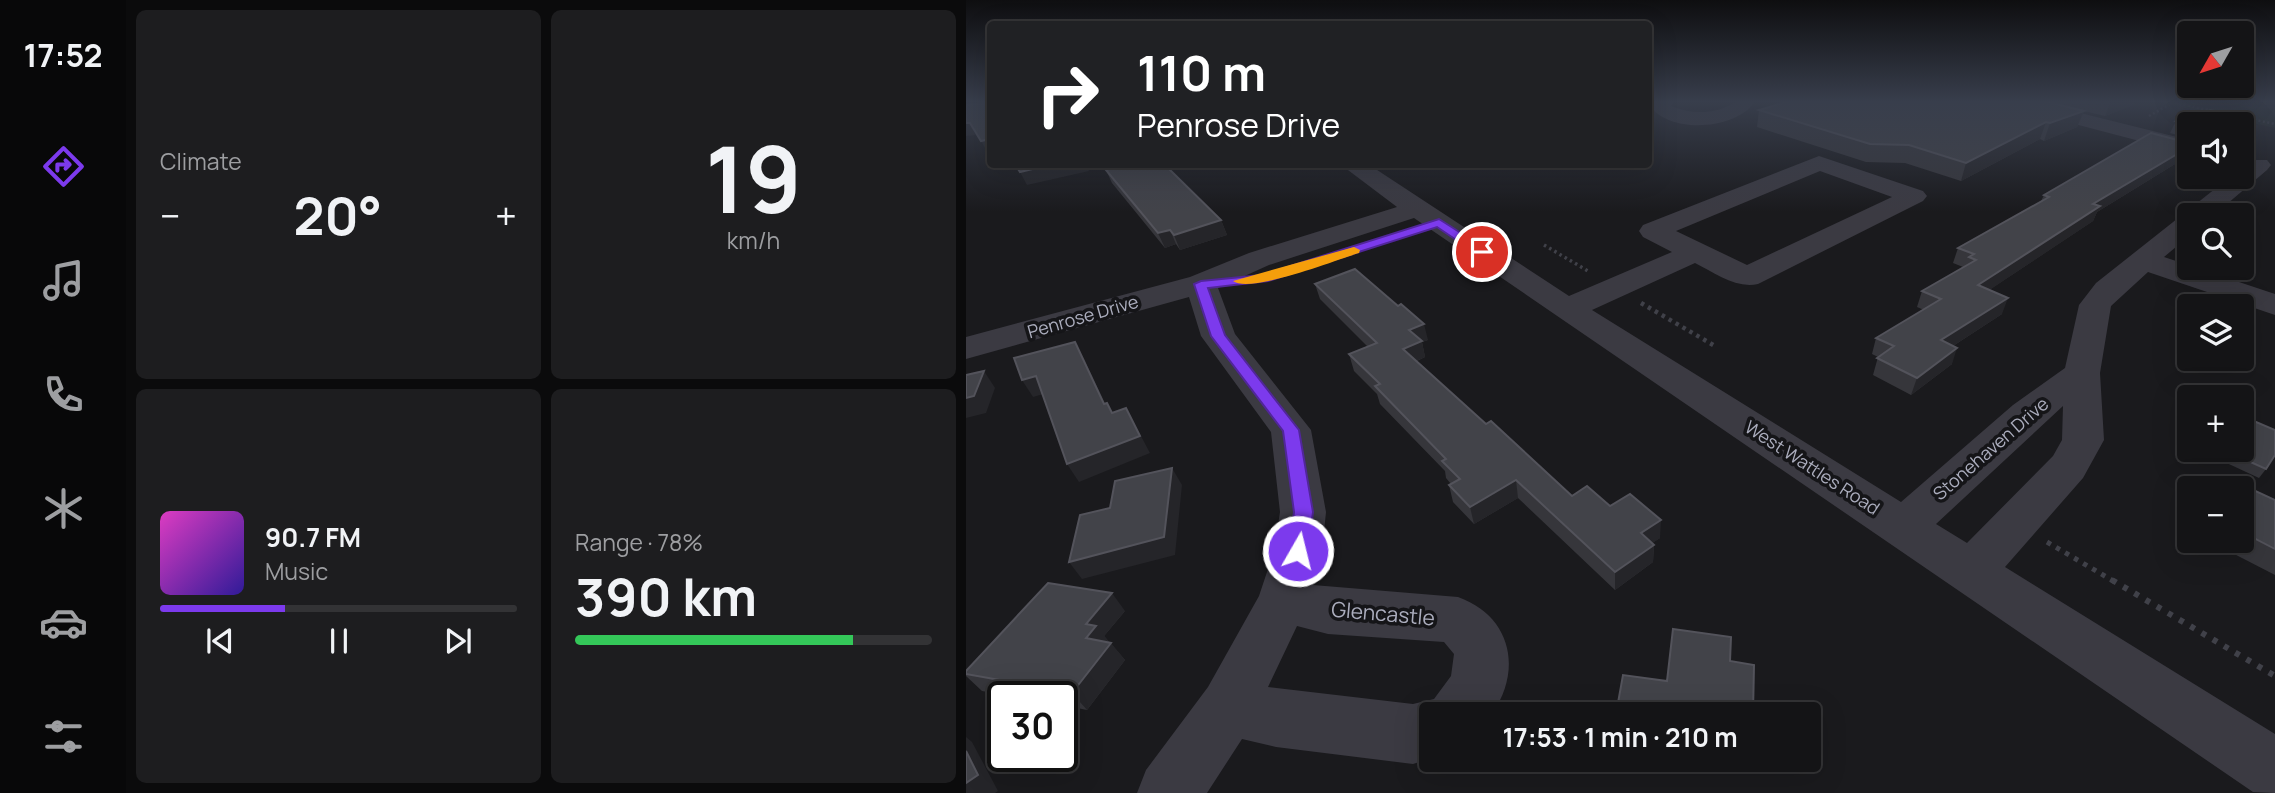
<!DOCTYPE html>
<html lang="en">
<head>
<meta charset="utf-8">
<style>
	:root { --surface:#141416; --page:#1d1d1f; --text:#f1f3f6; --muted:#9d9ea1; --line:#333335; --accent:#7c3aed }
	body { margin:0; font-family:Manrope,sans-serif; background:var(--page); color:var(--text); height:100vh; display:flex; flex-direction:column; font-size:26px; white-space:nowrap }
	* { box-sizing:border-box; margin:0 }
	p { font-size:23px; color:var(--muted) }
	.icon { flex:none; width:38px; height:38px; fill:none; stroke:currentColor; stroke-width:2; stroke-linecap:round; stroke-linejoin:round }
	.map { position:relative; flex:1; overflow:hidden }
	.details { display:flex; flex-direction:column; gap:10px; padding:10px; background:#0b0b0c; width:840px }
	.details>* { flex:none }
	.banner { position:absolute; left:21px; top:21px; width:665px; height:147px; border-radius:7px; box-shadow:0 7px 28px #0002,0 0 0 2px var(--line); background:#202124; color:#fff; overflow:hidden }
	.needle { width:46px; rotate:231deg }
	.buttons { position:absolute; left:1211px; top:21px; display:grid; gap:14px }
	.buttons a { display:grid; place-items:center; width:77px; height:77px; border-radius:7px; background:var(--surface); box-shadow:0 7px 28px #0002,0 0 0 2px var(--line); font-size:35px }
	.speed { position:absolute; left:21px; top:681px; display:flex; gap:14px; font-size:35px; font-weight:700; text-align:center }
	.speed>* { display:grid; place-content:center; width:91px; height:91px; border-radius:50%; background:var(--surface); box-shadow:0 7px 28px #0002,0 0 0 2px var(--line); line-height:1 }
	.speed .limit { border:4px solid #111; border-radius:10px; background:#fff; color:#111 }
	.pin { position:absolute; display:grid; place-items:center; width:60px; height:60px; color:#fff; margin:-30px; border:4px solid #fff; border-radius:50%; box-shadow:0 2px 7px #0007 }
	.me { position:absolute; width:77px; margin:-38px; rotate:8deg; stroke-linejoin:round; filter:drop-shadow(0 0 5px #0008) }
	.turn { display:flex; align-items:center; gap:24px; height:147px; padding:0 35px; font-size:32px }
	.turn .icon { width:91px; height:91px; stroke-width:2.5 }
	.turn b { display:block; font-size:49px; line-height:60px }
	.big { font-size:52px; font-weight:700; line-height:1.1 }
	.details .widget { flex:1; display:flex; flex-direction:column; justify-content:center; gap:10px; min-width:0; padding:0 24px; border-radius:10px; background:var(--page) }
	.details .dial { align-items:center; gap:0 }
	.dial b { font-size:91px; line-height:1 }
	.song { display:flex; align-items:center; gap:21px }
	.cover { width:84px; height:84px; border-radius:10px; background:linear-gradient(135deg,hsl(310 70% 55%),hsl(250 70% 35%)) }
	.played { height:7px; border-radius:4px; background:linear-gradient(90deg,var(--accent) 35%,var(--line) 35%) }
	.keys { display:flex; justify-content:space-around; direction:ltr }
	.heat { display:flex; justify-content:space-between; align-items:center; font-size:38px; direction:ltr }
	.charge { height:10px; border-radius:5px; background:linear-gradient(90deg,#34c759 78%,var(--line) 0) }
	.details .tiles { flex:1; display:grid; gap:10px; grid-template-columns:repeat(2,1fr) }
	.trip { position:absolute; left:453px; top:702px; width:402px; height:70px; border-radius:7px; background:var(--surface); box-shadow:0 7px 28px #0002,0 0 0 2px var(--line); font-weight:700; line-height:70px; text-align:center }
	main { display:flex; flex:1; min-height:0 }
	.tab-bar { display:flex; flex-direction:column; width:126px; justify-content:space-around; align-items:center; background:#080809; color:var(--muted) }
	.tab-bar .icon { width:49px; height:49px }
	.tab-bar .current { color:var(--accent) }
	.tab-bar b { font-size:32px; color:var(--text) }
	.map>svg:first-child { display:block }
</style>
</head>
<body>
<main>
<nav class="tab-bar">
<b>17:52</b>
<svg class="icon current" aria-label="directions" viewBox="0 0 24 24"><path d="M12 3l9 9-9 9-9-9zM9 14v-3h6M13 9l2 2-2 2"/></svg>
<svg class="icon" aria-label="music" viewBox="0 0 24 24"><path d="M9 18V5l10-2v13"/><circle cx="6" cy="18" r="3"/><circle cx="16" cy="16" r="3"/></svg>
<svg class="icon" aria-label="phone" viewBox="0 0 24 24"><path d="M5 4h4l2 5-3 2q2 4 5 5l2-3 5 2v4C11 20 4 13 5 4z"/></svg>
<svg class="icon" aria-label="climate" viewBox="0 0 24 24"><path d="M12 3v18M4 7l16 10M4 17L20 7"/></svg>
<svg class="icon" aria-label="car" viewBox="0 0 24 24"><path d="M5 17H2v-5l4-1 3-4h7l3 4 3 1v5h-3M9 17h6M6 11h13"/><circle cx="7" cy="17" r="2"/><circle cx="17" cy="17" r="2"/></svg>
<svg class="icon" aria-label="filters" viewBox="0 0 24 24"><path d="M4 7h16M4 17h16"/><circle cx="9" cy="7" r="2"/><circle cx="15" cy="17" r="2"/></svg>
</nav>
<section class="details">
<div class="tiles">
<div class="widget"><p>Climate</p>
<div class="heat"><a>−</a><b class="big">20°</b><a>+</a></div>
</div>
<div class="widget dial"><b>19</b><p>km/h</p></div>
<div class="widget">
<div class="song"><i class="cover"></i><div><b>90.7 FM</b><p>Music</p></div></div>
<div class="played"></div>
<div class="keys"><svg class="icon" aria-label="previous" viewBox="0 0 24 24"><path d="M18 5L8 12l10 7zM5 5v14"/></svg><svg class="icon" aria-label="pause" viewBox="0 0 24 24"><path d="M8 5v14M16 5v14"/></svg><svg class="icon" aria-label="next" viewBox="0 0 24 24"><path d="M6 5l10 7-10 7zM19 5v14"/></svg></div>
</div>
<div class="widget"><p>Range · 78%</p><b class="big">390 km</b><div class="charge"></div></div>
</div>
</section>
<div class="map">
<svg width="1309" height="793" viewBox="0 0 1309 793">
	<rect width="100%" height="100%" fill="#1a1a1d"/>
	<!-- green -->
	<polygon fill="#1f2822" points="1188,101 1309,101 1309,128"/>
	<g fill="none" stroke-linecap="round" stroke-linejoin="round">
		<!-- path-far4 -->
		<g stroke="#404149" stroke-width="2.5" stroke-dasharray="2 2.5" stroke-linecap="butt">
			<polyline points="1200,101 1309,124"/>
			<polyline points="1183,116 1206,103"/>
		</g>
		<!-- path-far3 -->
		<polyline stroke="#404149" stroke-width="3.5" stroke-dasharray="2.5 3.5" stroke-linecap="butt" points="578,245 622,271"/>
		<!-- path-far2 -->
		<polyline stroke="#404149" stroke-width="4.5" stroke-dasharray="3.5 4.5" stroke-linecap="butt" points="675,303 749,346"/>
		<!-- path-far1 -->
		<polyline stroke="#404149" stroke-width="5" stroke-dasharray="4.5 6" stroke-linecap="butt" points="1081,542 1149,582"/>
		<!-- path -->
		<polyline stroke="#404149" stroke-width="6" stroke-dasharray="5 8" stroke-linecap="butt" points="1146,580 1309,676"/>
		<!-- minor -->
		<g fill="#3b3a42" fill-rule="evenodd">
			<path d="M709 101 705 106C719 112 736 114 751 110 765 107 773 96 788 103 768 130 704 134 684 106L689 101Z"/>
			<polygon points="1034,101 1066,101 1223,140 1223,154 1037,105"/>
			<path d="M853 156 957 191 961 196 957 201 792 284C770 289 749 273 729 263L626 310 935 502 1047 405 1099 368 1113 305 1130 283 1264 177H1276V167L1285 160H1301L1305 165 1301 170 1248 215H1223V236L1198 257 1309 294V315L1182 272 1145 306 1134 373 1138 440 1117 478 1039 567 1309 734V793L1287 792 448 218 303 265 252 288 269 334 345 430 360 512 356 551 347 585 492 597C545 616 557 669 526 714H466V758L447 764 310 747 276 739 241 793H171L180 770 242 687 293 596 308 551 314 512 305 432 235 336 223 297 0 359V337L224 277 283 253 431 207 374 164H402L603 296 706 252 677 237 673 231 677 225ZM854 171 926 197 781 265 710 231ZM1097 406 1096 440 1087 456 1001 543 970 524ZM331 626 362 634 478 642 488 654 485 676 468 699 447 704 302 687Z"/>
		</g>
	</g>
	<!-- wall -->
	<g fill="#36363b">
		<polygon points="823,101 1169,101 1167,105 1139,116 1118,111 1111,127 1078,141 1074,139 995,181 939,163 900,162 791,127 793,110"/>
		<polygon points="1210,121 1223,124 1223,138 1204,133"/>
		<polygon points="1222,156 1131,212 1127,221 1023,290 1036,314 987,346 986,364 945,395 907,375 912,357 906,354 910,338 958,310 951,307 956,291 997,267 987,263 992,248 1075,201 1078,195"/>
		<polygon points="140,170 255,220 261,235 214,250 210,244 199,248 146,183"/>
		<polygon points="349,284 462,340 456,342 459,357 451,361 520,424 606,496 644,506 694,538 686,543 688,545 687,562 649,590 552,498 508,524 487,502 483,485 485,484 480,478 479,471 414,404 411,394 388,371 383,354 402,347 354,299"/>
		<polygon points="1223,323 1223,343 1214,339"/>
		<polygon points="1239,450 1276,450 1300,469 1293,478 1237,452"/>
		<polygon points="1276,488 1309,500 1309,575 1243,541 1276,541"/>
		<polygon points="159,611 138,636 159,660 121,710 96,705 96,696 45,696 16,691 0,676 0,671"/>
		<polygon points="755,760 783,760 782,764"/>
	</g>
	<!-- shaded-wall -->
	<g fill="#252529">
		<polygon points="1145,101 1169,101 1167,105 1139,116"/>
		<polygon points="1118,111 1111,127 1078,141 1084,123"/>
		<polygon points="1276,118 1273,124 1264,124"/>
		<polygon points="1080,122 1074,139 995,181 1000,163"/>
		<polygon points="0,123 4,123 10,135 0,136"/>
		<polygon points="24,139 24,153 22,153 15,141"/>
		<polygon points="1223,147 1223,154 1222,156 1131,212 1127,221 1007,301 1012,285 1127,204"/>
		<polygon points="87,164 120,164 123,171 61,185 54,172"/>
		<polygon points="255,220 261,235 214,250 208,235"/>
		<polygon points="204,230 210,244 199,248 192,233"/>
		<polygon points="1042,298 1036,314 970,357 975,340"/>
		<polygon points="1288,317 1278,333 1276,335 1276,330"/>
		<polygon points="458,324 462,340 456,342 459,357 441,365 437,349 443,330"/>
		<polygon points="109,342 118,359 148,422 138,404"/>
		<polygon points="991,348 986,364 945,395 951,378"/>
		<polygon points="18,371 29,388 20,413 0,418 0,398"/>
		<polygon points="70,376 81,393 67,397 56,380"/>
		<polygon points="160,408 184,453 113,482 101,464"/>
		<polygon points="206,468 216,485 209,555 116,579 103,562"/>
		<polygon points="550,480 552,498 508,524 504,507"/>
		<polygon points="695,520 694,538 675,551 675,533"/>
		<polygon points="688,545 687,562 649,590 649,572"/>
		<polygon points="146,593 159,611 138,636 144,643 120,638 120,624"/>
		<polygon points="145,643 159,660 121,710 106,693"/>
		<polygon points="0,737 6,742 32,791 29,793 0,793"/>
	</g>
	<!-- building -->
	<g fill="#424349" stroke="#53535b" stroke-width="2">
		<polygon points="20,101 24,101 24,139 15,141 4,123 0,123 0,105 20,103"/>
		<polygon points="823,101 1078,101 1118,111 1084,123 1080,122 1000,163 943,145 904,144 793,110"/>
		<polygon points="1244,110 1276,118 1264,124 1224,124 1210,121 1229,111 1239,113"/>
		<polygon points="1185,133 1223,143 1223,147 1127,204 1134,206 1012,285 1042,298 975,340 991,348 951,378 911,358 928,346 910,338 975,299 956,291 1010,260 1003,257 1008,254 992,248 1083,197 1078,195"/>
		<polygon points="49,164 87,164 54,172"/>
		<polygon points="163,164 198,164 255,220 208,235 204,230 192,233 140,170"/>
		<polygon points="389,269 432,306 435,304 458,324 443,330 456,341 437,349 520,424 525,421 606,496 621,486 644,506 664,494 695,520 675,533 688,545 649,572 550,480 504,507 483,485 494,479 476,461 480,459 409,386 414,384 383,354 411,343 349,284"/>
		<polygon points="1246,302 1258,306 1242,306"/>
		<polygon points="1276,313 1288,317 1276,330"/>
		<polygon points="109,342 138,404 141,403 146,413 160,408 174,436 101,464 70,376 56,380 48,358"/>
		<polygon points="18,371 8,396 0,398 0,375"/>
		<polygon points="1276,416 1309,430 1309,455 1300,469 1258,450 1276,450"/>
		<polygon points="206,468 198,537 103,562 114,515 144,508 149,481"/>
		<polygon points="1270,482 1309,500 1309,549 1276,532 1276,488 1265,488"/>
		<polygon points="82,583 146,593 120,624 130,626 120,638 145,643 106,693 0,674 0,671"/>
		<polygon points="707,629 765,637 764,661 788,665 787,714 650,714 657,675 701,681"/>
		<polygon points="0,751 12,775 0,783"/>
	</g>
	<!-- sky -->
	<linearGradient id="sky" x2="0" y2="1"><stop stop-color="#0e0e10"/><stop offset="0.48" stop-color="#383e4c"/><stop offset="1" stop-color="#383e4c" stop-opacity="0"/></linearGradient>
	<rect width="1309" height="212" fill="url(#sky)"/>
	<!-- route -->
	<polygon fill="#7c3aed" stroke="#51269a" stroke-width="2" points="473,219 520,249 520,254 511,254 471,227 302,281 242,288 259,335 333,430 347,512 342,551 339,557 325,557 322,551 328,512 317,431 245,336 228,284 235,281 296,275"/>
	<!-- slow -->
	<path fill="#f59e0b" d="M388 247 394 250 393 253C370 260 284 294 267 281Z"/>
	<g text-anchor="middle" stroke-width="7" stroke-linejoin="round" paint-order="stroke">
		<!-- street labels -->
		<g font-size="18" fill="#abadbd" stroke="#151518">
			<text transform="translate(117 317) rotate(-16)" y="6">Penrose Drive</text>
			<text transform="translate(1025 449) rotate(-41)" y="6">Stonehaven Drive</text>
			<text transform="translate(846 468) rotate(33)" y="6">West Wattles Road</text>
		</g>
		<!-- near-street labels -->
		<g font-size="21" fill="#abadbd" stroke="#151518">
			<text transform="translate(417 614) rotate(5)" y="7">Glencastle</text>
		</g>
	</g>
</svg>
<div class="buttons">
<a><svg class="needle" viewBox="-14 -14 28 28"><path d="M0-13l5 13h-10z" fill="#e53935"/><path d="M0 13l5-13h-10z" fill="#9d9ea1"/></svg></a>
<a><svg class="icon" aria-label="sound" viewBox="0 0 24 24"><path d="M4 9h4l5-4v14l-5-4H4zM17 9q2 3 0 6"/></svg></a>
<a><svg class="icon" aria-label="search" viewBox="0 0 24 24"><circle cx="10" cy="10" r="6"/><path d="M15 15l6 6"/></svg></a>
<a><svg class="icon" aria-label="layers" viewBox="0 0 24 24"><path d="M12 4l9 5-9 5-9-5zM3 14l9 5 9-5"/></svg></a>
<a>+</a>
<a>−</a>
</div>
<div class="speed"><div class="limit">30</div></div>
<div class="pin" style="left:516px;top:252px;background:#d93025"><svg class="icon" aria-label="arrive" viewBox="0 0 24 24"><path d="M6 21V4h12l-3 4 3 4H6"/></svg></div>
<svg class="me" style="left:332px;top:551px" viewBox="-20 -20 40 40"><circle r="17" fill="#7c3aed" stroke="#fff" stroke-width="3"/><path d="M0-11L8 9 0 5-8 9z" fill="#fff"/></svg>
<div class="trip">17:53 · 1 min · 210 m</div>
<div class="banner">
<div class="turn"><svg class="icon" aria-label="right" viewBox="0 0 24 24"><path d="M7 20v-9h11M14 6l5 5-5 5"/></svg><div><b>110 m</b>Penrose Drive</div></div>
</div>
</div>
</main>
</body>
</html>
